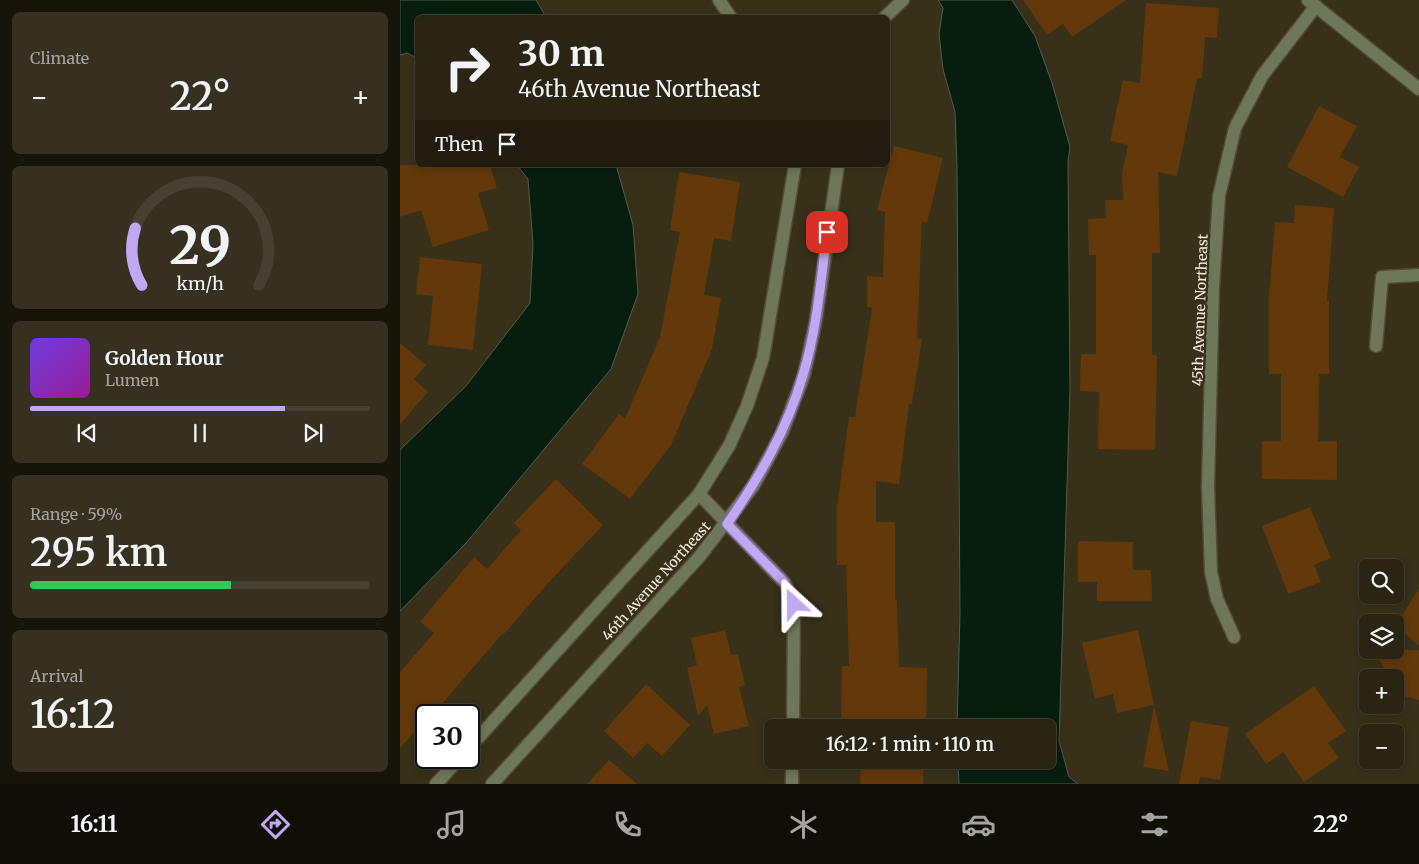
<!DOCTYPE html>
<html lang="en">
<head>
<meta charset="utf-8">
<style>
	:root { --surface:#2a2413; --page:#363021; --text:#f1f3f6; --muted:#a5a4a0; --line:#464133; --accent:#c1a8f3 }
	body { margin:0; font-family:Merriweather,serif; background:var(--page); color:var(--text); height:100vh; display:flex; flex-direction:column; font-size:19px; white-space:nowrap }
	* { box-sizing:border-box; margin:0 }
	p { font-size:16px; color:var(--muted) }
	.icon { flex:none; width:28px; height:28px; fill:none; stroke:currentColor; stroke-width:2; stroke-linecap:round; stroke-linejoin:round }
	.map { position:relative; flex:1; overflow:hidden }
	.side { display:flex; flex-direction:column; gap:12px; padding:12px; background:#17140a; width:400px }
	.side>* { flex:none }
	.banner { position:absolute; left:15px; top:15px; width:475px; height:152px; border-radius:8px; box-shadow:0 2px 8px #0003,0 0 0 1px var(--line); background:#2a2413; color:var(--text); overflow:hidden }
	.controls { position:absolute; left:959px; top:559px; display:grid; gap:10px }
	.controls a { display:grid; place-items:center; width:45px; height:45px; border-radius:8px; background:var(--surface); box-shadow:0 2px 8px #0003,0 0 0 1px var(--line); font-size:25px }
	.speed { position:absolute; left:15px; top:704px; display:flex; gap:10px; font-size:25px; font-weight:700; text-align:center }
	.speed>* { display:grid; place-content:center; width:65px; height:65px; border-radius:50%; background:var(--surface); box-shadow:0 2px 8px #0003,0 0 0 1px var(--line); line-height:1 }
	.speed .limit { border:2px solid #111; border-radius:8px; background:#fff; color:#111 }
	.pin { position:absolute; display:grid; place-items:center; width:42px; height:42px; color:#fff; margin:-21px; border-radius:10px; box-shadow:0 2px 8px #0006 }
	.me { position:absolute; width:55px; margin:-28px; rotate:336deg; stroke-linejoin:round; filter:drop-shadow(0 0 4px #0008) }
	.turn { display:flex; align-items:center; gap:18px; height:105px; padding:0 20px; font-size:22px }
	.turn .icon { width:65px; height:65px; stroke-width:2.5 }
	.turn b { display:block; font-size:35px; line-height:42px }
	.then { display:flex; align-items:center; height:48px; padding:0 20px; background:#0003; gap:10px; font-size:19px }
	.big { font-size:38px; font-weight:600; line-height:1.1 }
	.side .tile { flex:1; display:flex; flex-direction:column; justify-content:center; gap:8px; min-width:0; padding:0 18px; border-radius:8px; background:var(--page) }
	.side .dial { align-items:center; gap:0 }
	.dial svg { height:130px; overflow:visible; fill:none; stroke:var(--line); stroke-width:7; stroke-linecap:round; text-anchor:middle }
	.dial text { fill:var(--text); stroke:none }
	.song { display:flex; align-items:center; gap:15px }
	.cover { width:60px; height:60px; border-radius:8px; background:linear-gradient(135deg,hsl(260 70% 55%),hsl(300 70% 35%)) }
	.played { height:5px; border-radius:2px; background:linear-gradient(90deg,var(--accent) 75%,var(--line) 75%) }
	.keys { display:flex; justify-content:space-around; direction:ltr }
	.heat { display:flex; justify-content:space-between; align-items:center; font-size:28px; direction:ltr }
	.charge { height:8px; border-radius:4px; background:linear-gradient(90deg,#34c759 59%,var(--line) 0) }
	.trip { position:absolute; left:364px; top:719px; width:292px; height:50px; border-radius:8px; background:var(--surface); box-shadow:0 2px 8px #0003,0 0 0 1px var(--line); font-weight:600; line-height:50px; text-align:center }
	.tabs { display:flex; height:80px; justify-content:space-around; align-items:center; background:#110e08; color:var(--muted) }
	.tabs .icon { width:35px; height:35px }
	.tabs .selected { color:var(--accent) }
	.tabs b { font-size:22px; color:var(--text) }
	main { display:flex; flex:1; min-height:0 }
	.map>svg:first-child { display:block }
</style>
</head>
<body>
<main>
<section class="side">
<div class="tile"><p>Climate</p>
<div class="heat"><a>−</a><b class="big">22°</b><a>+</a></div>
</div>
<div class="tile dial"><svg viewBox="0 0 100 80">
<path d="M14 69A42 42 0 1 1 86 69"/>
<path d="M14 69A42 42 0 0 1 10 34" stroke="#c1a8f3"/>
<text x="50" y="56" font-size="32" font-weight="700">29</text>
<text x="50" y="72" font-size="11">km/h</text>
</svg></div>
<div class="tile">
<div class="song"><i class="cover"></i><div><b>Golden Hour</b><p>Lumen</p></div></div>
<div class="played"></div>
<div class="keys"><svg class="icon" aria-label="previous" viewBox="0 0 24 24"><path d="M18 5L8 12l10 7zM5 5v14"/></svg><svg class="icon" aria-label="pause" viewBox="0 0 24 24"><path d="M8 5v14M16 5v14"/></svg><svg class="icon" aria-label="next" viewBox="0 0 24 24"><path d="M6 5l10 7-10 7zM19 5v14"/></svg></div>
</div>
<div class="tile"><p>Range · 59%</p><b class="big">295 km</b><div class="charge"></div></div>
<div class="tile"><p>Arrival</p><b class="big">16:12</b></div>
</section>
<div class="map">
<svg width="1019" height="784" viewBox="0 0 1019 784">
	<rect width="100%" height="100%" fill="#383019"/>
	<!-- water -->
	<g fill="#071e0e" stroke="#4e5d4d">
		<polygon points="0,0 136,0 146,17 18,18 17,58 7,53 0,55"/>
		<polygon points="538,0 612,0 635,36 652,83 670,147 668,161 670,390 659,741 669,777 678,784 559,784 558,760 648,760 648,728 557,727 560,613 557,167 555,112 543,69 539,34 543,8"/>
		<polygon points="117,165 216,165 233,225 238,294 211,369 66,543 0,611 0,450 66,386 130,303 133,244 128,179"/>
	</g>
	<!-- building -->
	<g fill="#63380a">
		<polygon points="623,0 726,0 672,37 663,24 647,35"/>
		<polygon points="746,3 819,8 817,38 805,37 802,78 797,78 777,176 758,172 760,253 752,253 752,355 757,355 755,450 698,449 699,392 680,391 681,354 696,354 696,255 689,255 688,219 706,218 705,200 723,200 722,173 728,145 710,141 723,80 740,83"/>
		<polygon points="919,106 957,126 940,157 959,167 943,197 887,167"/>
		<polygon points="494,146 543,158 527,223 522,221 517,338 522,339 512,404 509,404 499,484 476,481 476,522 495,522 495,600 497,600 499,667 527,668 526,728 441,728 442,666 449,666 446,565 437,565 437,508 449,417 455,417 472,308 467,307 467,276 483,277 485,212 477,210"/>
		<polygon points="0,165 90,165 97,188 78,193 89,230 33,247 21,210 0,217"/>
		<polygon points="279,172 340,182 331,241 314,238 304,295 321,298 312,349 271,445 230,499 182,464 219,414 225,419 260,337 280,232 270,230"/>
		<polygon points="895,205 934,208 927,301 929,301 929,374 919,374 918,441 937,441 937,480 862,479 862,441 881,441 881,374 869,374 869,297 875,222 894,223"/>
		<polygon points="20,257 82,264 73,350 28,345 33,296 16,294"/>
		<polygon points="0,343 26,365 14,379 28,392 0,424"/>
		<polygon points="156,479 203,525 149,582 103,635 102,634 41,705 31,715 26,715 26,720 0,748 0,672 34,633 20,622 74,557 87,569 121,530 114,523"/>
		<polygon points="910,507 931,558 914,565 921,582 888,594 862,526"/>
		<polygon points="678,541 733,542 733,570 751,570 752,601 697,601 697,582 678,582"/>
		<polygon points="1019,588 1019,646 996,626"/>
		<polygon points="325,630 331,655 338,654 345,685 339,687 349,726 314,734 307,705 298,716 287,668 297,665 291,638"/>
		<polygon points="738,630 754,705 769,771 743,767 754,705 717,713 713,694 695,699 682,643"/>
		<polygon points="973,650 1019,650 1019,700 995,694 995,678 990,678"/>
		<polygon points="246,684 290,725 262,756 247,743 233,758 204,731"/>
		<polygon points="914,686 946,731 928,743 939,758 904,782 883,752 866,764 845,734"/>
		<polygon points="791,721 829,727 820,780 800,777 799,784 779,784"/>
		<polygon points="209,760 237,784 187,784"/>
		<polygon points="461,760 524,760 523,784 460,784"/>
	</g>
	<g fill="none" stroke-linecap="round" stroke-linejoin="round">
		<defs>
			<g id="minor">
				<polyline points="319,0 331,18"/>
				<polyline points="908,0 1019,89"/>
				<polyline points="484,18 503,0"/>
				<polyline points="976,346 982,277 1019,275"/>
				<polyline points="299,494 385,583 394,604 393,728"/>
				<polyline points="834,637 817,599 811,572 808,487 813,287 819,196 835,128 862,76 916,6"/>
				<polyline points="69,748 299,494 329,446 347,406 363,358 395,165"/>
				<polyline points="36,784 60,758"/>
				<polyline points="92,784 300,556 354,485 382,433 404,375 416,320 438,165"/>
				<polyline points="392,784 392,760"/>
			</g>
		</defs>
		<!-- minor casing -->
		<use href="#minor" stroke="#524b35" stroke-width="15"/>
		<!-- minor -->
		<use href="#minor" stroke="#6e7759" stroke-width="12"/>
	</g>
	<g fill="none" stroke-linecap="round" stroke-linejoin="round">
		<defs>
			<path id="route" d="M394 604 385 583 327 524C359 478 387 430 403 375 417 329 421 280 427 232"/>
		</defs>
		<!-- route casing -->
		<use href="#route" stroke="#7d6d9e" stroke-width="12"/>
		<!-- route -->
		<use href="#route" stroke="#c1a8f3" stroke-width="9"/>
	</g>
	<g text-anchor="middle" stroke-width="5" stroke-linejoin="round" paint-order="stroke">
		<!-- street labels -->
		<g font-size="14" fill="#f4efe1" stroke="#383019">
			<text transform="translate(800 310) rotate(-88)" y="5">45th Avenue Northeast</text>
			<text transform="translate(256 581) rotate(-48)" y="5">46th Avenue Northeast</text>
		</g>
	</g>
</svg>
<div class="controls">
<a><svg class="icon" aria-label="search" viewBox="0 0 24 24"><circle cx="10" cy="10" r="6"/><path d="M15 15l6 6"/></svg></a>
<a><svg class="icon" aria-label="layers" viewBox="0 0 24 24"><path d="M12 4l9 5-9 5-9-5zM3 14l9 5 9-5"/></svg></a>
<a>+</a>
<a>−</a>
</div>
<div class="speed"><div class="limit">30</div></div>
<div class="pin" style="left:427px;top:232px;background:#d93025"><svg class="icon" aria-label="arrive" viewBox="0 0 24 24"><path d="M6 21V4h12l-3 4 3 4H6"/></svg></div>
<svg class="me" style="left:394px;top:604px" viewBox="-20 -20 40 40"><path d="M0-17L14 15 0 8-14 15z" fill="#c1a8f3" stroke="#fff" stroke-width="4"/></svg>
<div class="trip">16:12 · 1 min · 110 m</div>
<div class="banner">
<div class="turn"><svg class="icon" aria-label="right" viewBox="0 0 24 24"><path d="M7 20v-9h11M14 6l5 5-5 5"/></svg><div><b>30 m</b>46th Avenue Northeast</div></div>
<div class="then">Then<svg class="icon" aria-label="arrive" viewBox="0 0 24 24"><path d="M6 21V4h12l-3 4 3 4H6"/></svg></div>
</div>
</div>
</main>
<nav class="tabs">
<b>16:11</b>
<svg class="icon selected" aria-label="directions" viewBox="0 0 24 24"><path d="M12 3l9 9-9 9-9-9zM9 14v-3h6M13 9l2 2-2 2"/></svg>
<svg class="icon" aria-label="music" viewBox="0 0 24 24"><path d="M9 18V5l10-2v13"/><circle cx="6" cy="18" r="3"/><circle cx="16" cy="16" r="3"/></svg>
<svg class="icon" aria-label="phone" viewBox="0 0 24 24"><path d="M5 4h4l2 5-3 2q2 4 5 5l2-3 5 2v4C11 20 4 13 5 4z"/></svg>
<svg class="icon" aria-label="climate" viewBox="0 0 24 24"><path d="M12 3v18M4 7l16 10M4 17L20 7"/></svg>
<svg class="icon" aria-label="car" viewBox="0 0 24 24"><path d="M5 17H2v-5l4-1 3-4h7l3 4 3 1v5h-3M9 17h6M6 11h13"/><circle cx="7" cy="17" r="2"/><circle cx="17" cy="17" r="2"/></svg>
<svg class="icon" aria-label="filters" viewBox="0 0 24 24"><path d="M4 7h16M4 17h16"/><circle cx="9" cy="7" r="2"/><circle cx="15" cy="17" r="2"/></svg>
<b>22°</b>
</nav>
</body>
</html>
